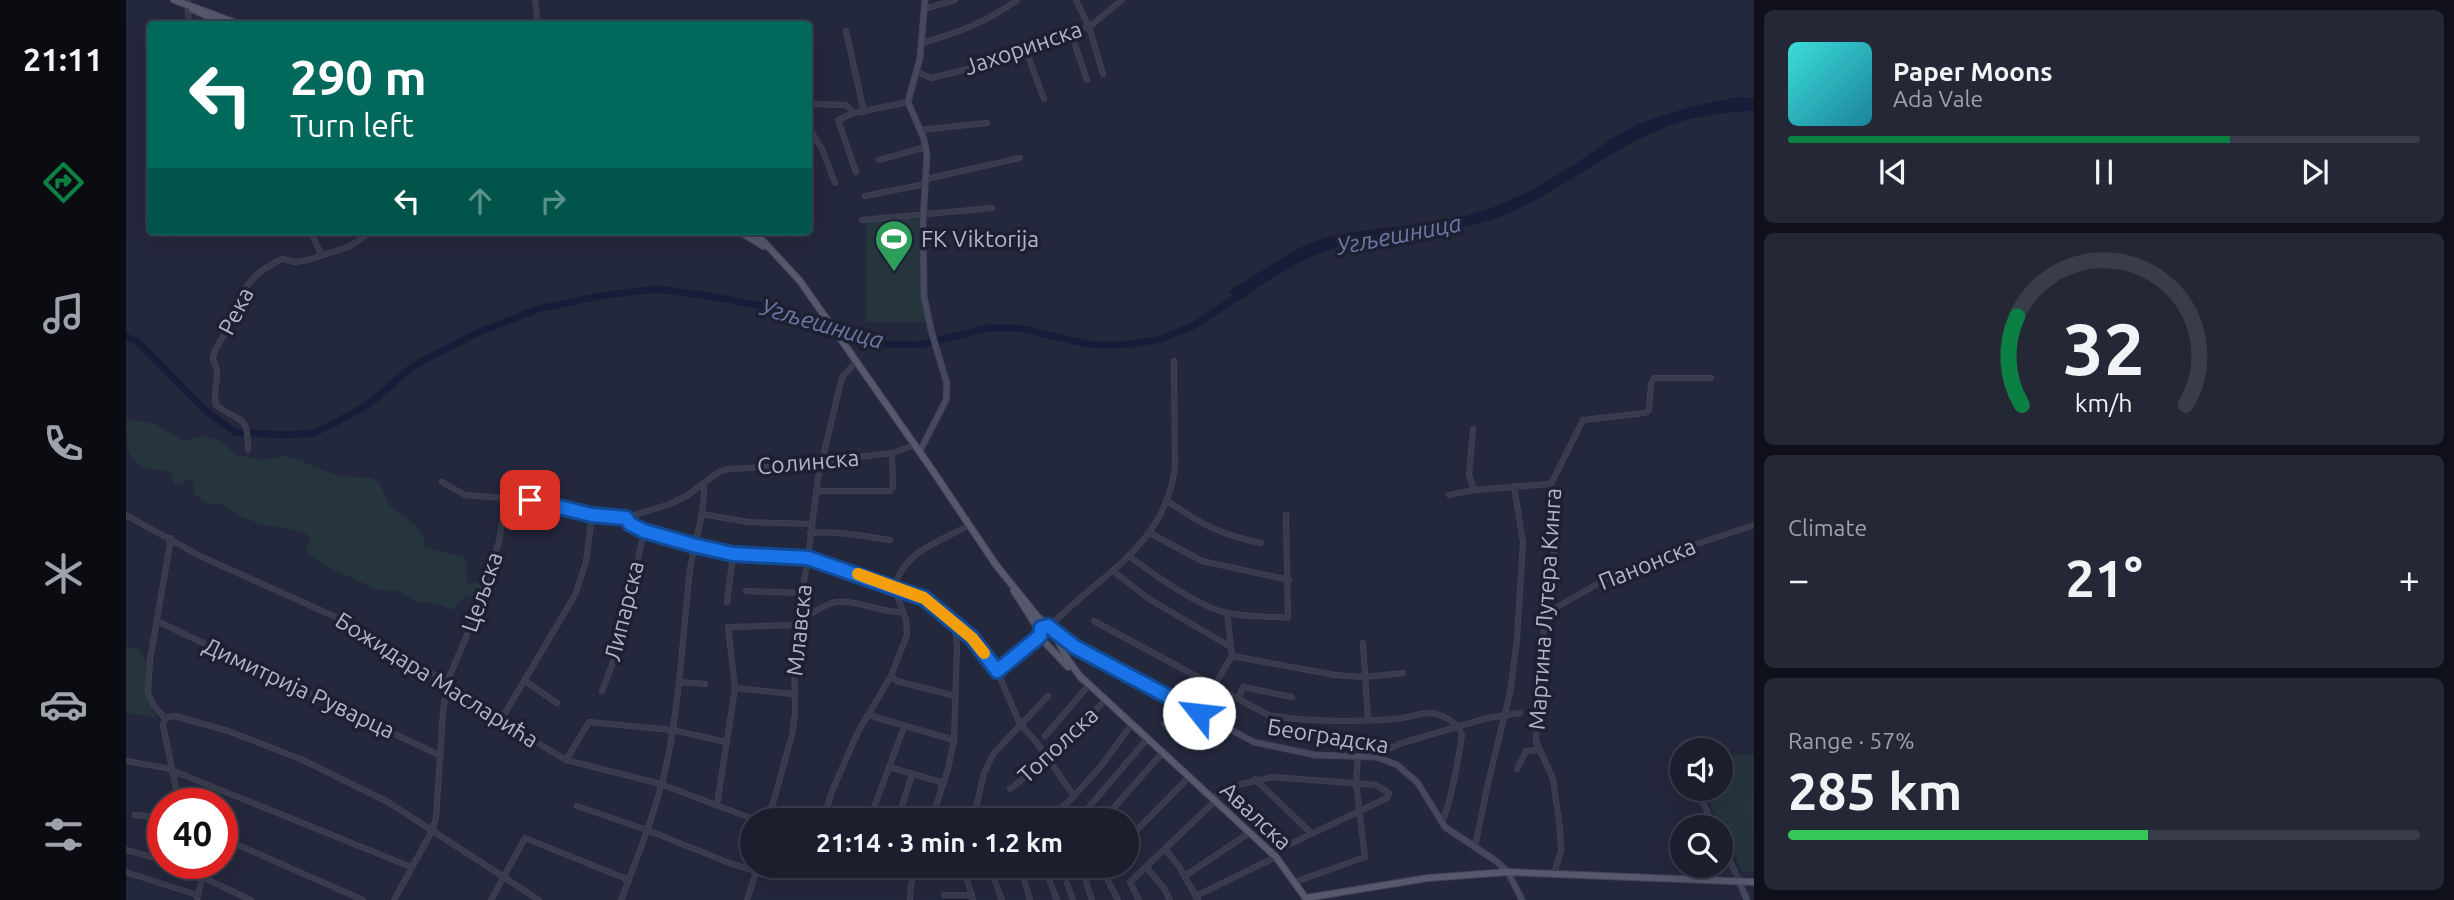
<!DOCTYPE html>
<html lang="en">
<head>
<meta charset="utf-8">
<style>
	:root { --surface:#1b1e2d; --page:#242735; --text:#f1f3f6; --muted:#a0a2aa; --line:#393c49; --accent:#0b8043 }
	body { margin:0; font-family:Ubuntu,sans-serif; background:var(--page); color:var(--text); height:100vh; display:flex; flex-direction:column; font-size:26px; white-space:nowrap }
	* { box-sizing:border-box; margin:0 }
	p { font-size:23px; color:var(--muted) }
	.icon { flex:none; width:38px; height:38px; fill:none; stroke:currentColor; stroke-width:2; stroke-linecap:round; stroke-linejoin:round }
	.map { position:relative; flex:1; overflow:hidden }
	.drawer { display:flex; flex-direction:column; gap:10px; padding:10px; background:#0f1019; width:700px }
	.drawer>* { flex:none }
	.banner { position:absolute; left:21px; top:21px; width:665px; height:214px; border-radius:7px; box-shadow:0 7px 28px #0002,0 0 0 2px var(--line); background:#00695c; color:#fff; overflow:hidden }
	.tools { position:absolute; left:1544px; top:738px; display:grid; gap:14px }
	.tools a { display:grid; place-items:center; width:63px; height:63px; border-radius:50%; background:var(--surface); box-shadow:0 7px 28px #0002,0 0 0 2px var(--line); font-size:35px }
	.speed { position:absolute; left:21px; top:788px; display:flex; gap:14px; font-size:35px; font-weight:700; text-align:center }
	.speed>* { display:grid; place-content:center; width:91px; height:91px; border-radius:50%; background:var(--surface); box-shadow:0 7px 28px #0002,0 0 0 2px var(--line); line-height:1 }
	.speed .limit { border:10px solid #d22; background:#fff; color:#111 }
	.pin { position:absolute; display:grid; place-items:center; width:60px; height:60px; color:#fff; margin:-30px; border-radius:14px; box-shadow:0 4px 10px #0006 }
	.me { position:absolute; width:77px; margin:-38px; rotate:299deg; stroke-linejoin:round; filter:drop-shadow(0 0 5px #0008) }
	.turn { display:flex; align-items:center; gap:24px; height:147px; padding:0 28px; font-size:32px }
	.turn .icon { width:91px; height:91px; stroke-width:2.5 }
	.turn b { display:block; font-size:49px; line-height:60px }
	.lanes { display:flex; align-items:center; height:66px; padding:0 28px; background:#0003; justify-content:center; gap:35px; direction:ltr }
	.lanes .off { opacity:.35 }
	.big { font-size:52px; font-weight:700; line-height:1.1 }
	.drawer .widget { flex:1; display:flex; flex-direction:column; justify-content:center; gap:10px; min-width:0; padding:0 24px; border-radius:10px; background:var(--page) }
	.drawer .dial { align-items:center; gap:0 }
	.dial svg { height:182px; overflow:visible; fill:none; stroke:var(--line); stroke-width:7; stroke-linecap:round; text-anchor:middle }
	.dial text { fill:var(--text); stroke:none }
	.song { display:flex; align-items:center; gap:21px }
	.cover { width:84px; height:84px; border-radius:10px; background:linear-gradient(135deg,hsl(180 70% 55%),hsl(190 70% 35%)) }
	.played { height:7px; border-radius:4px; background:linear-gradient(90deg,var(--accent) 70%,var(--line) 70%) }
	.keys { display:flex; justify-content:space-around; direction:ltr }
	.heat { display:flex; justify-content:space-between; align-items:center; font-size:38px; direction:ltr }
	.charge { height:10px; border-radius:5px; background:linear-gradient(90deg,#34c759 57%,var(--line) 0) }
	.trip { position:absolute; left:614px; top:808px; width:399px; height:70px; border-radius:35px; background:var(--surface); box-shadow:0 7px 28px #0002,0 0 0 2px var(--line); font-weight:700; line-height:70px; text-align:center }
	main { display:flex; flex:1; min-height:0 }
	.tab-bar { display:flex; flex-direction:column; width:126px; justify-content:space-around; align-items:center; background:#0b0c12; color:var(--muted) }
	.tab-bar .icon { width:49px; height:49px }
	.tab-bar .current { color:var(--accent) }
	.tab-bar b { font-size:32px; color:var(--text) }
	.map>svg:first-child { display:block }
</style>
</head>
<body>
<main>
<nav class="tab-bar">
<b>21:11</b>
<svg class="icon current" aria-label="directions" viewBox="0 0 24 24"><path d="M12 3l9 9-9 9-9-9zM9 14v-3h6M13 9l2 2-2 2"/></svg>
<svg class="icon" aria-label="music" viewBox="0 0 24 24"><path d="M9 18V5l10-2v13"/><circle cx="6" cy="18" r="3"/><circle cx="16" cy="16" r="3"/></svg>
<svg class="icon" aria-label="phone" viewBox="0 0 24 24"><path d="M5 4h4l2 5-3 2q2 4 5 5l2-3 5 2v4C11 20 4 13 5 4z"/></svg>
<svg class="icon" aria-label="climate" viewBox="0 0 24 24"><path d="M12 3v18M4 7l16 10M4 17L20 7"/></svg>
<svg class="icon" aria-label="car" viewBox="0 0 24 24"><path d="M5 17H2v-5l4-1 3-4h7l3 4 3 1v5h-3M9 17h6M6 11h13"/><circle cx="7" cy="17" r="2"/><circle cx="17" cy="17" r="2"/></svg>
<svg class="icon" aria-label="filters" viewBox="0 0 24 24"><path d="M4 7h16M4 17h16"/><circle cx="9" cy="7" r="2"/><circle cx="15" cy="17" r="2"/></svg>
</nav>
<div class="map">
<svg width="1628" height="900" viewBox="0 0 1628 900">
	<rect width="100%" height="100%" fill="#24283c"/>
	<!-- green -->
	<g fill="#26343d">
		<polygon points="793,218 796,298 800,322 740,322 740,222"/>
		<path d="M0 418 29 424 57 441 78 436 91 440 101 446 109 455 116 456 134 460 161 456 212 476 246 478 254 484 264 506 293 528 299 540 298 547 340 558 341 584 358 582 354 594 338 597 326 610 309 603 291 602 272 591 253 590 209 571 183 555 180 545 186 539C175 528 164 529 150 527 134 525 109 516 98 505L80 503 69 495 67 482 61 478 56 486 48 484 45 471C1 469 0 456 0 418Z"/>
		<polygon points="0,646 13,650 23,667 21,694 30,718 0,712"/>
		<polygon points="1594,754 1628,755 1628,872 1616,872 1577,789 1594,789"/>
	</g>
	<!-- water -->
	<path fill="#171c39" d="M1610 97 1628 98V111C1596 112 1565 116 1535 129 1474 154 1424 201 1361 221 1312 236 1259 235 1210 248 1179 256 1137 283 1112 301L1103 291 1173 248 1198 238 1243 230 1329 219 1366 208 1406 190 1448 165 1485 139 1514 123 1564 107Z"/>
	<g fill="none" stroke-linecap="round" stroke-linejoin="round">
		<!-- river -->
		<g stroke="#171c39" stroke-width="7">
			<polyline points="0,337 11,341 80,411 109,432 121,433"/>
			<polyline points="123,433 160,435 187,433 207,424 243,404 286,367 346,335 412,309 479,295 531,289 576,295 649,308 677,321 715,328 758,344 793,345 862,328 892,328 966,345 998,345 1035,339 1067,326 1116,294"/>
		</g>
		<defs>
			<g id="street">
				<polyline points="61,0 63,24"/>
				<polyline points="409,0 412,24"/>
				<polyline points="950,0 963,27 977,74"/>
				<polyline points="798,9 829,0"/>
				<polyline points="720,31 738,112"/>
				<polyline points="945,33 961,80"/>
				<path d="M796 43C831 33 861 22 891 0"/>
				<polyline points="899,48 918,99"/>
				<polyline points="791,72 805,78 854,66 920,39 963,27 996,0"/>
				<polyline points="682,104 720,105 728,113 782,102"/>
				<polyline points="727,113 712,120 730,172"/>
				<polyline points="682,126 696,149 709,183"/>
				<polyline points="794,130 861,123"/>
				<polyline points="753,160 800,147"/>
				<polyline points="800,179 894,158"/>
				<polyline points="739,196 799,184"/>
				<polyline points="736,220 866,208"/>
				<polyline points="185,231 195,255"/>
				<polyline points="1347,429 1343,475 1348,490"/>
				<path d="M122 450C122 412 114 424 90 405 87 393 91 385 91 373 92 367 87 364 87 358 88 348 97 338 101 329 116 294 119 276 156 259L169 262 182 260 222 247 244 233 253 231"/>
				<polyline points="316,482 339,495 404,500 466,515 496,519 544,504 562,495 591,473 602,469 645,467 766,453 789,445"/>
				<polyline points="690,491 764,491 767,487 766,453"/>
				<polyline points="1323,495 1348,490 1425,484"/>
				<path d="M1040 500C1075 524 1094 535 1135 543"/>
				<polyline points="576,514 623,522 686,524"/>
				<polyline points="0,515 74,556 214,619 321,682 390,730 440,760 535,784 632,821"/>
				<polyline points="500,518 504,524 518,531 585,550 622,556 682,558 798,599 851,644 871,671 894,724 911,743 948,796"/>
				<path d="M684 533C711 531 738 536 764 540"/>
				<polyline points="1024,533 1076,561 1163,580"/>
				<path d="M1004 557C1029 575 1069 604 1097 612 1117 617 1141 616 1162 618L1160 515"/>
				<polyline points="987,571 1023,599 1105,647"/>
				<polyline points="620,591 676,593"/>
				<polyline points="601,602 607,555"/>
				<polyline points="1419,614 1501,567 1628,525"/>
				<polyline points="31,621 315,756"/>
				<path d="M968 621 1142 715C1179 722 1231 722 1268 719 1281 719 1293 712 1306 713 1318 715 1332 723 1336 735 1333 753 1325 809 1315 822"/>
				<path d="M672 622C683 615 694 607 706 603 729 597 754 614 777 612"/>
				<path d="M923 627C973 575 1039 547 1049 467L1048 361"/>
				<polyline points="1237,643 1242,719"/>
				<polyline points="1106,656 1209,675 1239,677 1277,673"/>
				<polyline points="871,671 914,636"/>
				<polyline points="765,676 771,681 829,696"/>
				<polyline points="399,681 431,703"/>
				<polyline points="553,682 579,684"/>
				<polyline points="609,688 667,694"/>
				<polyline points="476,691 494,644 518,531"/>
				<polyline points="1112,699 1117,687 1166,697"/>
				<polyline points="1072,713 1106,656 1101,613"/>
				<polyline points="742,715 828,740"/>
				<polyline points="40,719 28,706 22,693 24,660 45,538"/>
				<polyline points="375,720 449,595 460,562 466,515"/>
				<polyline points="1038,724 1061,745"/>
				<polyline points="919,736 963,685"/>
				<polyline points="1246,756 1276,743 1361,718 1394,713"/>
				<polyline points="440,760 463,722 546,730 600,742"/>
				<polyline points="0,761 40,768 285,867"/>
				<polyline points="763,767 818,783"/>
				<polyline points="1391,769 1400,751 1412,750"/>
				<polyline points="1129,779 1185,833"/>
				<polyline points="884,789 933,750 979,700"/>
				<polyline points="1570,789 1589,828"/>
				<polyline points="1086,798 1111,785 1147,777 1250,785 1263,793 1261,798 1145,853"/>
				<polyline points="53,803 37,725 38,721 42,717 49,716 102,731 177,760 262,802 413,900"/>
				<polyline points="591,805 609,688 602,627 671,625"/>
				<polyline points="940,805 950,821"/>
				<polyline points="451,806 521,830 606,864 630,871"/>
				<polyline points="963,807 1022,738"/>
				<polyline points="9,815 37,818"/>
				<polyline points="642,821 666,735 669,714 668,640 682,558 692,478 716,377 731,361"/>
				<path d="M697 821 706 791 732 732 765 676 781 635 780 620 768 587C780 549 813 543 843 525"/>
				<polyline points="743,821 778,727"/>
				<polyline points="771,821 786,775"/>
				<polyline points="805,821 822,769 828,740 831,646 829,627"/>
				<polyline points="847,821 858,773 868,753 922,696"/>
				<polyline points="882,821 883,814"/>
				<polyline points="901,821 904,809"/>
				<polyline points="922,821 948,796 975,766 1006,724"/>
				<polyline points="976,821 1037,752"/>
				<polyline points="96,838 237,900"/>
				<polyline points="1594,839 1613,881"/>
				<polyline points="1001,840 1063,777"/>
				<polyline points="1349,847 1362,783 1384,693 1391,640 1397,542 1388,486"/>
				<polyline points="0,850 37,860"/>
				<polyline points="1040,850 1052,865 1072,900"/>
				<polyline points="46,863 125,900"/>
				<polyline points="67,863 75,881 71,900"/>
				<polyline points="837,866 847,900"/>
				<polyline points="863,866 876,900"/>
				<polyline points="894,866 904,900"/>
				<polyline points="918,866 931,900"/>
				<polyline points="1021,868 1038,888 1044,900"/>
				<polyline points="631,871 640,866"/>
				<polyline points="0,872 71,895"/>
				<polyline points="1428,873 1435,851 1434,829 1427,779 1410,741 1412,676 1429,545 1425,484 1457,420 1519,413 1523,410 1525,384 1528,378 1585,378"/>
				<polyline points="1059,876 1123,833"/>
				<polyline points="982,881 992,900"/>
				<polyline points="960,882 966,900"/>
				<polyline points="1169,882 1239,857 1230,783 1232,756"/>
				<polyline points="941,883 947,900"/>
				<polyline points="818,895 846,895"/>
				<polyline points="1070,896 1150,857"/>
				<polyline points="268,900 306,831 310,818 317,712 321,682 355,602 373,541 380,499"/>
				<polyline points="365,900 399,838 503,880"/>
				<path d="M495 900C513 853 532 806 542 757 554 695 557 632 564 570 568 542 579 514 578 486"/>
				<polyline points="621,900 632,866"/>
				<polyline points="784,900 785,884 791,866"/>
				<polyline points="1013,900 1004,882 1089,801"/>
			</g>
			<g id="secondary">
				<polyline points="794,451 820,400 821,384 805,330 798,296 797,221 801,155 798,139 782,102 794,58 799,0"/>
				<polyline points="928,631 949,647 1128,742 1189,755 1251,757 1271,765 1291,782 1319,827 1370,861 1382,872 1396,900"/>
				<polyline points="1613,882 1621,900"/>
			</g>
			<g id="primary">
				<polyline points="48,0 113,24"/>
				<polyline points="66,9 99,24"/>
				<polyline points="613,231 637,246"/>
				<polyline points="624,231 638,242 674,281 807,471 870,565 912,617 926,629 940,657 956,679"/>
				<polyline points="888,591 909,624 914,637 942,667"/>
				<polyline points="956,678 1150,857 1181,900"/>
				<polyline points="1180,898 1302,878 1382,872 1628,882"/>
			</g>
		</defs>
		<!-- street casing -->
		<use href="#street" stroke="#404455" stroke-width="6"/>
		<!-- secondary casing -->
		<use href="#secondary" stroke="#404455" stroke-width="7"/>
		<!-- primary casing -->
		<use href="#primary" stroke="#404455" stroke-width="8"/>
		<!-- street -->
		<use href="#street" stroke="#373b4c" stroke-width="4.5"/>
		<!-- secondary -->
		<use href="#secondary" stroke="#45495f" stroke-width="5"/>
		<!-- primary -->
		<use href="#primary" stroke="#55596c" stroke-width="6"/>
	</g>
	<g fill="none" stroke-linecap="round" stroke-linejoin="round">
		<defs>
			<polyline id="route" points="404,500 466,515 500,518 504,524 518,531 567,545 607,554 682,558 791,596 798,598 846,638 871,671 914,636 915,628 922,626 949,647 1073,713"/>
		</defs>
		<!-- route casing -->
		<use href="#route" stroke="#114b97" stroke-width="18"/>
		<!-- route -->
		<use href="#route" stroke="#1a73e8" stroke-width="12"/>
		<!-- slow -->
		<polyline stroke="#f59e0b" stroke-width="12" points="732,574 798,598 846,638 858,653"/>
	</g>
	<!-- icons -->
	<defs>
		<symbol id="stadium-pin" viewBox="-11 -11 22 30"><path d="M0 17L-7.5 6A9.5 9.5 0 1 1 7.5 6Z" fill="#2e9e5b" stroke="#1c2031"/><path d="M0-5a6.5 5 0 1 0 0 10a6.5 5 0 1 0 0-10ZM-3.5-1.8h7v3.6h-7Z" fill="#fff"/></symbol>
	</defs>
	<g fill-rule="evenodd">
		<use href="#stadium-pin" x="746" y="217" width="44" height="60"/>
	</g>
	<g text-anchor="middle" stroke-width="7" stroke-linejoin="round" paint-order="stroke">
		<!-- street labels -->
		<g font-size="23" fill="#b3b6c7" stroke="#1c2031">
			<text transform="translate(897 48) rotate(-19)" y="8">Јахоринска</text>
			<text transform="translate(110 311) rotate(-63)" y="8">Река</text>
			<text transform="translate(682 462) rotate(-5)" y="8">Солинска</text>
			<text transform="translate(1521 564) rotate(-22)" y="8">Панонска</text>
			<text transform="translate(356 592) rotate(-71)" y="8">Цељска</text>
			<text transform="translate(1419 609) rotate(-86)" y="8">Мартина Лутера Кинга</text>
			<text transform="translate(498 611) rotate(-76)" y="8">Липарска</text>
			<text transform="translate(673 630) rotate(-84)" y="8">Млавска</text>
			<text transform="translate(311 680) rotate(32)" y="8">Божидара Масларића</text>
			<text transform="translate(173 688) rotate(25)" y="8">Димитрија Руварца</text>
			<text transform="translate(1202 736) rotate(9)" y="8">Београдска</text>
			<text transform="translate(932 745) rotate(-43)" y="8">Тополска</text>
			<text transform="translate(1130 816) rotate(43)" y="8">Авалска</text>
		</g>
		<!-- poi labels -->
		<g font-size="23" fill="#b3b6c7" stroke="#1c2031" text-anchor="start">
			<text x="795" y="247">FK Viktorija</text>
		</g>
		<!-- water labels -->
		<g font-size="24" font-style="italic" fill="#6d77a6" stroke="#1c2031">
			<text transform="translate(1273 235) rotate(-11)" y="8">Угљешница</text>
			<text transform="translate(696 324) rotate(16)" y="8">Угљешница</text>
		</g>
	</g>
</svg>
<div class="tools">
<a><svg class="icon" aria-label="sound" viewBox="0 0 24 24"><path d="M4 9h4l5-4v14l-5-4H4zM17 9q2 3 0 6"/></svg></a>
<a><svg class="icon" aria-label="search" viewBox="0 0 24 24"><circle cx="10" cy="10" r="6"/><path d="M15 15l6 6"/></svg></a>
</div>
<div class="speed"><div class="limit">40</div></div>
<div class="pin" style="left:404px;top:500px;background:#d93025"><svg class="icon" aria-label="arrive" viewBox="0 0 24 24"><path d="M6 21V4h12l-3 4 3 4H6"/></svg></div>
<svg class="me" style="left:1073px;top:713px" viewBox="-20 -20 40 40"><circle r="19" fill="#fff"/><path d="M0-13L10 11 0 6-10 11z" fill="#1a73e8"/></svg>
<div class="trip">21:14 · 3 min · 1.2 km</div>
<div class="banner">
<div class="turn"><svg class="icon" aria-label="left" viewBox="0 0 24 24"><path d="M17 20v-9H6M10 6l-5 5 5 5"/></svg><div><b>290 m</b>Turn left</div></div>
<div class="lanes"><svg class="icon" aria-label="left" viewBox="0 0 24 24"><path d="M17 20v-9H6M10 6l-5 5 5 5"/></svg><svg class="icon off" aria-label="ahead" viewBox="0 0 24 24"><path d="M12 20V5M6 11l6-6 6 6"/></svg><svg class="icon off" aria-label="right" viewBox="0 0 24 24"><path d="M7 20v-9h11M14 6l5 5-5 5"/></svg></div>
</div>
</div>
<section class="drawer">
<div class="widget">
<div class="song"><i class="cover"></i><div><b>Paper Moons</b><p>Ada Vale</p></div></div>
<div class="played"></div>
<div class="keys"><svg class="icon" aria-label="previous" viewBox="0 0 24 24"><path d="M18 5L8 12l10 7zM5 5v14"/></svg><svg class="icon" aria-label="pause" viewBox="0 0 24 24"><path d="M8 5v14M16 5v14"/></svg><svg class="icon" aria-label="next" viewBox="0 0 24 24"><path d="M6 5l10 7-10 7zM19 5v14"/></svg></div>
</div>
<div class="widget dial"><svg viewBox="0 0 100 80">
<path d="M14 69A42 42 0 1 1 86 69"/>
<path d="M14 69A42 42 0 0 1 12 30" stroke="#0b8043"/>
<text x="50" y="56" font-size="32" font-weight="700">32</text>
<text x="50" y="72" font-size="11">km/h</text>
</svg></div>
<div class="widget"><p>Climate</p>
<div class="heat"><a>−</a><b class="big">21°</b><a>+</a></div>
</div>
<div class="widget"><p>Range · 57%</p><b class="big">285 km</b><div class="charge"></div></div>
</section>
</main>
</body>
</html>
